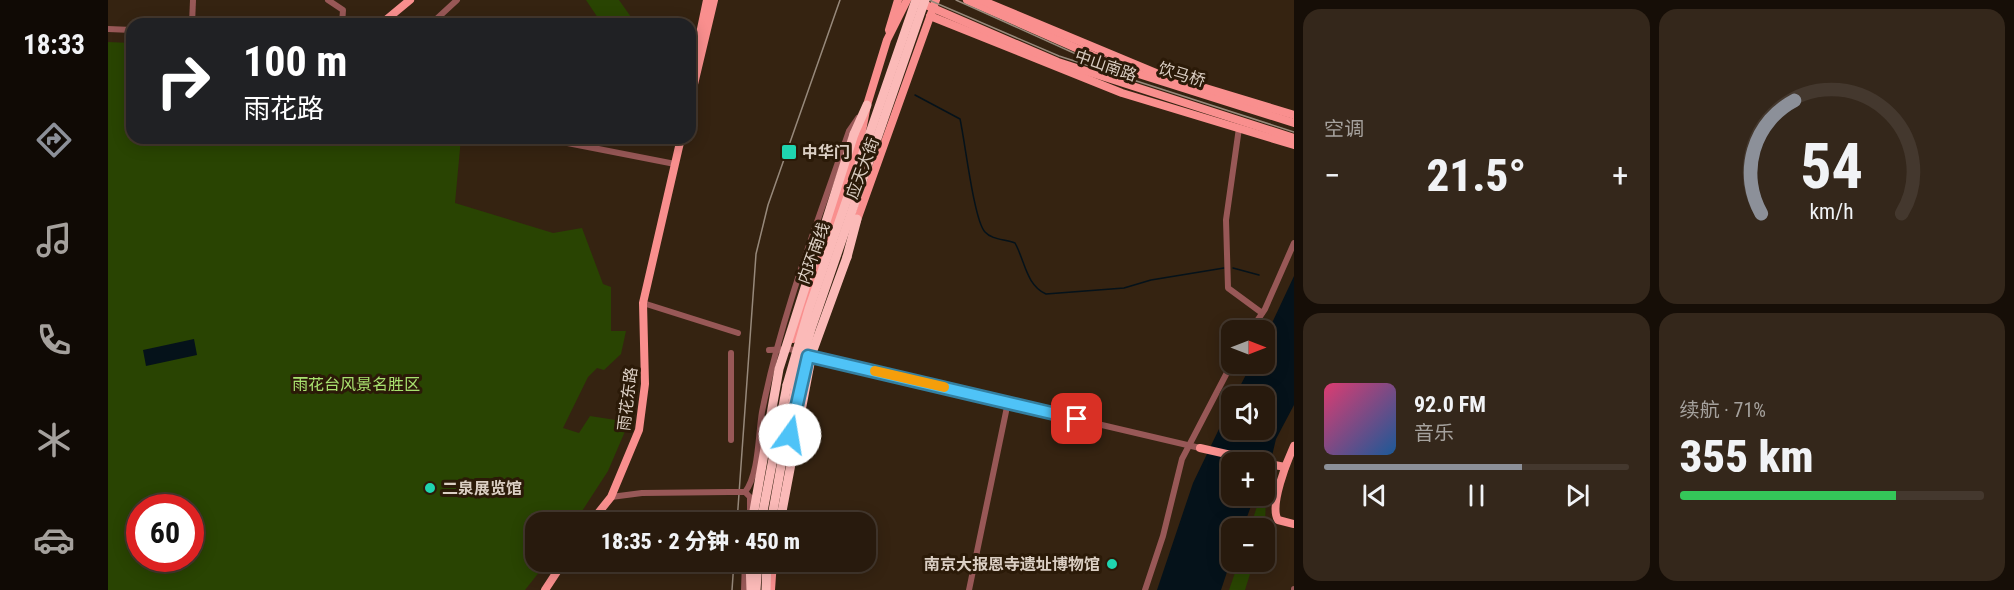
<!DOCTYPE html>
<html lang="zh">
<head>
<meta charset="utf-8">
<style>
	:root { --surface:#281a0d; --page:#34271b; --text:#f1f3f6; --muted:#a5a19d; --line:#44382e; --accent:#8c9099 }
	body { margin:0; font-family:"Roboto Condensed","Noto Sans SC",sans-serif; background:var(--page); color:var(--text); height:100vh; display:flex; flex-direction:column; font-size:22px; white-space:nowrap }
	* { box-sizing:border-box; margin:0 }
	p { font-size:20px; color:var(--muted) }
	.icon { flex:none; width:33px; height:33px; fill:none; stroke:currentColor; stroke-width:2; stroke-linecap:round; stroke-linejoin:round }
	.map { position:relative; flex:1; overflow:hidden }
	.panel { display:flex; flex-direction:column; gap:9px; padding:9px; background:#160e07; width:720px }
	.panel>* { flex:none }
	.top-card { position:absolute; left:18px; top:18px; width:570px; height:126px; border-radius:18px; box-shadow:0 3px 15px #0003,0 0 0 2px var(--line); background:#202124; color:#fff; overflow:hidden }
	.needle { width:39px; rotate:90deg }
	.controls { position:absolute; left:1113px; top:320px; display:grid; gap:12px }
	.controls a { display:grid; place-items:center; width:54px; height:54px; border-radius:12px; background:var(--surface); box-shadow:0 3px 15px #0003,0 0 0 2px var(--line); font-size:30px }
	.speed { position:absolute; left:18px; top:494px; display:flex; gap:12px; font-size:30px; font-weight:700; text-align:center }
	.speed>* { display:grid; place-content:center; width:78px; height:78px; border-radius:50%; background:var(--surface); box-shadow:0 3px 15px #0003,0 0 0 2px var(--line); line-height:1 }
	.speed .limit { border:9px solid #d22; background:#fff; color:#111 }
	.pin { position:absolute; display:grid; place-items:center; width:51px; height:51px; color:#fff; margin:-26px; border-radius:12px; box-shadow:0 3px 9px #0006 }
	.me { position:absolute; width:66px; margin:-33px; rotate:13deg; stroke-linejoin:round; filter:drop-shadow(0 0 4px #0008) }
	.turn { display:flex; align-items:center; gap:21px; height:126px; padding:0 18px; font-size:27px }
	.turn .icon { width:78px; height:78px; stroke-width:2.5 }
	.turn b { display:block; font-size:42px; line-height:51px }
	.big { font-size:45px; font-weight:800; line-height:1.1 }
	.panel .tile { flex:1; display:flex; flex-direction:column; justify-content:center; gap:9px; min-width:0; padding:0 21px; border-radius:18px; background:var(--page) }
	.panel .dial { align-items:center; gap:0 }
	.dial svg { height:156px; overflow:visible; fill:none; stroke:var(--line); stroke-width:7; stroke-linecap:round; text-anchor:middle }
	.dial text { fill:var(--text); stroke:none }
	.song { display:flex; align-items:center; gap:18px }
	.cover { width:72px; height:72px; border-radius:9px; background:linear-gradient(135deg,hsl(340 70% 55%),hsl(210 70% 35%)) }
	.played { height:6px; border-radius:3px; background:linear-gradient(90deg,var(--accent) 65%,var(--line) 65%) }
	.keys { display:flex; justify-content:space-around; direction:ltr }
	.heat { display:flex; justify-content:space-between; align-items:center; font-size:33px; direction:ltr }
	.charge { height:9px; border-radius:4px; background:linear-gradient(90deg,#34c759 71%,var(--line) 0) }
	.panel .tiles { flex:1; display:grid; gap:9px; grid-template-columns:repeat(2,1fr) }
	.trip { position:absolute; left:417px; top:512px; width:351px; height:60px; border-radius:18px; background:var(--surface); box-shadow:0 3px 15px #0003,0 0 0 2px var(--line); font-weight:800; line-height:60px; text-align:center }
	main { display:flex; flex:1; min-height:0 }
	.tab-bar { display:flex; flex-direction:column; width:108px; justify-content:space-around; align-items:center; background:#100a05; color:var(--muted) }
	.tab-bar .icon { width:42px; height:42px }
	.tab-bar .on { color:var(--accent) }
	.tab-bar b { font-size:27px; color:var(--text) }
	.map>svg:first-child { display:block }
</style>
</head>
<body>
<main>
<nav class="tab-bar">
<b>18:33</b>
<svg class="icon on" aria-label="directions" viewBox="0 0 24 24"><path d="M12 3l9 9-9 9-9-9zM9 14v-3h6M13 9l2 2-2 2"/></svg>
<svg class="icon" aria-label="music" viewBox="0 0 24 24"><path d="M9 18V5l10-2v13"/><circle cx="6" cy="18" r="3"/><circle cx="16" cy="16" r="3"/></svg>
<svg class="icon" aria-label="phone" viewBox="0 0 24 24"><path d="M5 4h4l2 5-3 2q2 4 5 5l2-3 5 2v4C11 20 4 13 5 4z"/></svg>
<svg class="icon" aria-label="climate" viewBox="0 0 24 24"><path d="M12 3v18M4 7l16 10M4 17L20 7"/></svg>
<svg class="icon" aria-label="car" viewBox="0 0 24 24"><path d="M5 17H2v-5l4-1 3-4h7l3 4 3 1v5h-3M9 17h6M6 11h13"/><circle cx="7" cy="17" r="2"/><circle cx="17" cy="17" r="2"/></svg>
</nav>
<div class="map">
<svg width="1186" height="590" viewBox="0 0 1186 590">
	<rect width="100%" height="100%" fill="#352311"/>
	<!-- green -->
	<g fill="#294402" fill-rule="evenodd">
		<polygon points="478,0 511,0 523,17 513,24 494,24"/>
		<path d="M0 42 24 43V138H353L347 203 445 233 474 228 495 284 503 287V331H518L513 354 496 370 489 368 480 377 455 428 471 433 482 416 521 422 500 471 467 522H428V561H440L417 590H0ZM32 507H82V558H32Z"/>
		<polygon points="1158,491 1157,529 1142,528 1152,497"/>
		<polygon points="1131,561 1146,561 1137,590 1121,590"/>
	</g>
	<!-- water -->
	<g fill="#05121a">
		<polygon points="1186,276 1186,405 1168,439 1159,477 1157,478 1156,462 1124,462 1124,495 1147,495 1135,528 1124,528 1123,560 1113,590 1049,590 1085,483 1123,404 1124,429 1156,429 1156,396 1127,396 1144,363 1156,363 1157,338"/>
		<polygon points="86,339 89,355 38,366 35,350"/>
	</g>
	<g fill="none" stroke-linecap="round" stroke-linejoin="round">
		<!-- stream -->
		<g stroke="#05121a" stroke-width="1.5">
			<path d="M807 95 852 119C857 141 866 221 877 232 884 240 897 239 907 243 917 261 918 285 938 294L1016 288 1043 280 1116 268"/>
			<polyline points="1125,268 1151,275"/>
		</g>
		<!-- minor -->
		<g stroke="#985857" stroke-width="6">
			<polyline points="220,0 235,10 234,24"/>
			<polyline points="84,24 85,0"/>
			<polyline points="323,24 349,0"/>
			<polyline points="0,29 24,30"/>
			<polyline points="1131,128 1118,220 1120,288 1154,313"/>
			<polyline points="434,138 567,164"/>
			<polyline points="535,303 630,333"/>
			<polyline points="1143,330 1157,309 1186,243"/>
			<polyline points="661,350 682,349 690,352"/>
			<polyline points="623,353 623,440"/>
			<polyline points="700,356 1092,448"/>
			<polyline points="503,497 534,493 621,492"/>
			<path d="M642 512V497L637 492C651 474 650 436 654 412 673 316 709 223 741 131L750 118"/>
			<polyline points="636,590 637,561"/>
			<polyline points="861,590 900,402"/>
			<polyline points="1037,590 1055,536 1074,459 1124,363"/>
			<polyline points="1186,590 1186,589"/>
		</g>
		<!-- major -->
		<g stroke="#f98f8e" stroke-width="8">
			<polyline points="859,0 1018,70 1186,123"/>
			<polyline points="873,0 1048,73 1186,115"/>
			<polyline points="822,16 1014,93 1186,145"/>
			<polyline points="273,24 302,0"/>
			<polyline points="781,30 790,0"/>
			<polyline points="584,72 599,0"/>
			<polyline points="582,101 606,0"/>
			<polyline points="748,223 828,0"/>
			<polyline points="685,339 753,136 759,105 779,40 799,0"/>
			<polyline points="684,429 692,397"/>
			<path d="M1186 446C1179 461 1161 506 1170 520L1186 524"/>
			<polyline points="1092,448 1154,462"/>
			<polyline points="1156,463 1177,467"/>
			<polyline points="483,522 503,497 531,430 537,384 535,303 573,138"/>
			<polyline points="437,590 456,561"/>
			<polyline points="663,590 665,561"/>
		</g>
		<!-- highway -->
		<g stroke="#fbbab8" stroke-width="9">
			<polyline points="746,134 759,105"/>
			<polyline points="739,257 749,219"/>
			<polyline points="653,522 679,385"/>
			<polyline points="663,522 688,383"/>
			<polyline points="648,590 650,561"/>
			<polyline points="658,590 659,561"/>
		</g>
		<!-- rail -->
		<g stroke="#97897b" stroke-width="1.5">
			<polyline points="821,0 951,56 1186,132"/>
			<polyline points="848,0 968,54"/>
			<polyline points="629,522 648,254 660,205 732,0"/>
			<polyline points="624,590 626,561"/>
		</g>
		<!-- minor-bridge -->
		<polyline stroke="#985857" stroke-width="6" points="621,492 637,492"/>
		<!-- major-bridge -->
		<polyline stroke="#f98f8e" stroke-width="8" points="811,2 950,62 1186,138"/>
		<!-- highway-bridge -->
		<g stroke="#fbbab8" stroke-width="9">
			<polyline points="688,383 703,329 817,0"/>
			<polyline points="679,385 701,309 808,0"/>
			<polyline points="644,522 671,369 746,134"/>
			<polyline points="672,522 704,353 739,257"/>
			<polyline points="642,561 643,590"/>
		</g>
	</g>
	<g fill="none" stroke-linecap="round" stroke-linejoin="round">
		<defs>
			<polyline id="route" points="682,435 700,356 969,419"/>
		</defs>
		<!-- route casing -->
		<use href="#route" stroke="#337fa1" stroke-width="15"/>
		<!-- route -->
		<use href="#route" stroke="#4fc3f7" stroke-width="10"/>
		<!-- slow -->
		<polyline stroke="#f59e0b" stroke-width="10" points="767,371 836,387"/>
	</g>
	<!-- markers -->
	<g fill="#1fd5b0" stroke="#2b1a08" stroke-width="2">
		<rect x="673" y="144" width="16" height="16" rx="3"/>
		<circle cx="322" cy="488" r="6"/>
		<circle cx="1004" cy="564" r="6"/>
	</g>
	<g text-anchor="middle" stroke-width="6" stroke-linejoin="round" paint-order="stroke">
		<!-- street labels -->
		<g font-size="16" fill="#dbcfc4" stroke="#2b1a08">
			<text transform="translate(998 65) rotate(19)" y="6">中山南路</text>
			<text transform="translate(1074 74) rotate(17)" y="6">饮马桥</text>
			<text transform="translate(754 168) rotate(-69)" y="6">应天大街</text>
			<text transform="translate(705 253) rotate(-70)" y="6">内环南线</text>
			<text transform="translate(519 399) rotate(-83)" y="6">雨花东路</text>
		</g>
		<!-- poi labels -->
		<g font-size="16" font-weight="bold" fill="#dbcfc4" stroke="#2b1a08" text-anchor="start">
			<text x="694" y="158">中华门</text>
			<text x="334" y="494">二泉展览馆</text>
			<text x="992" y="570" text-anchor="end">南京大报恩寺遗址博物馆</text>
		</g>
		<!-- park labels -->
		<g font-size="16" fill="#a9e26f" stroke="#2b1a08">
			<text x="248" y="390">雨花台风景名胜区</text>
		</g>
	</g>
</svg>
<div class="controls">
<a><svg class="needle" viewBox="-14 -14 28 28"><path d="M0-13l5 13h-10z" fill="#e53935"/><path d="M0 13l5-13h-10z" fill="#a5a19d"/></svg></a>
<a><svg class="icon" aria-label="sound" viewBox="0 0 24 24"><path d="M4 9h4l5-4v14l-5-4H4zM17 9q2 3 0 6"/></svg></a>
<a>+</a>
<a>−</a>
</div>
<div class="speed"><div class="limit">60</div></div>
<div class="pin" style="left:969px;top:419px;background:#d93025"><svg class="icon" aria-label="arrive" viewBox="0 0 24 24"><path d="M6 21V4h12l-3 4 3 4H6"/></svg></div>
<svg class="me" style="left:682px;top:435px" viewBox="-20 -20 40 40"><circle r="19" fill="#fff"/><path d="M0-13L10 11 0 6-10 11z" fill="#4fc3f7"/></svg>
<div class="trip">18:35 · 2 分钟 · 450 m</div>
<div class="top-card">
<div class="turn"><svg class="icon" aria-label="right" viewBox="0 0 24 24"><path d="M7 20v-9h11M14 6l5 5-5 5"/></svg><div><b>100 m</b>雨花路</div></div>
</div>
</div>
<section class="panel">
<div class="tiles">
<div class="tile"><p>空调</p>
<div class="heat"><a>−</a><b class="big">21.5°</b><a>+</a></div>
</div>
<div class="tile dial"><svg viewBox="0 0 100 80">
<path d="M14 69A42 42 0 1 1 86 69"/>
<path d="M14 69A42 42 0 0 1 31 11" stroke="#8c9099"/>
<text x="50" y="56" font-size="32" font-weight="700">54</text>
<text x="50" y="72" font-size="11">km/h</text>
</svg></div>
<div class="tile">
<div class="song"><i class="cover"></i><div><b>92.0 FM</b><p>音乐</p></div></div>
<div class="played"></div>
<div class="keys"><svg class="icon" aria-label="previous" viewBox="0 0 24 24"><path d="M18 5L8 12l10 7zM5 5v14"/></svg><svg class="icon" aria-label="pause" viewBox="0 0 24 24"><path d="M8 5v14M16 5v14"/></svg><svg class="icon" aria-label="next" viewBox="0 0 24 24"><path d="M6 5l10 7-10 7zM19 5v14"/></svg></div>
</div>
<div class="tile"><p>续航 · 71%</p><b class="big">355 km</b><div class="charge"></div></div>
</div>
</section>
</main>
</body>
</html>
